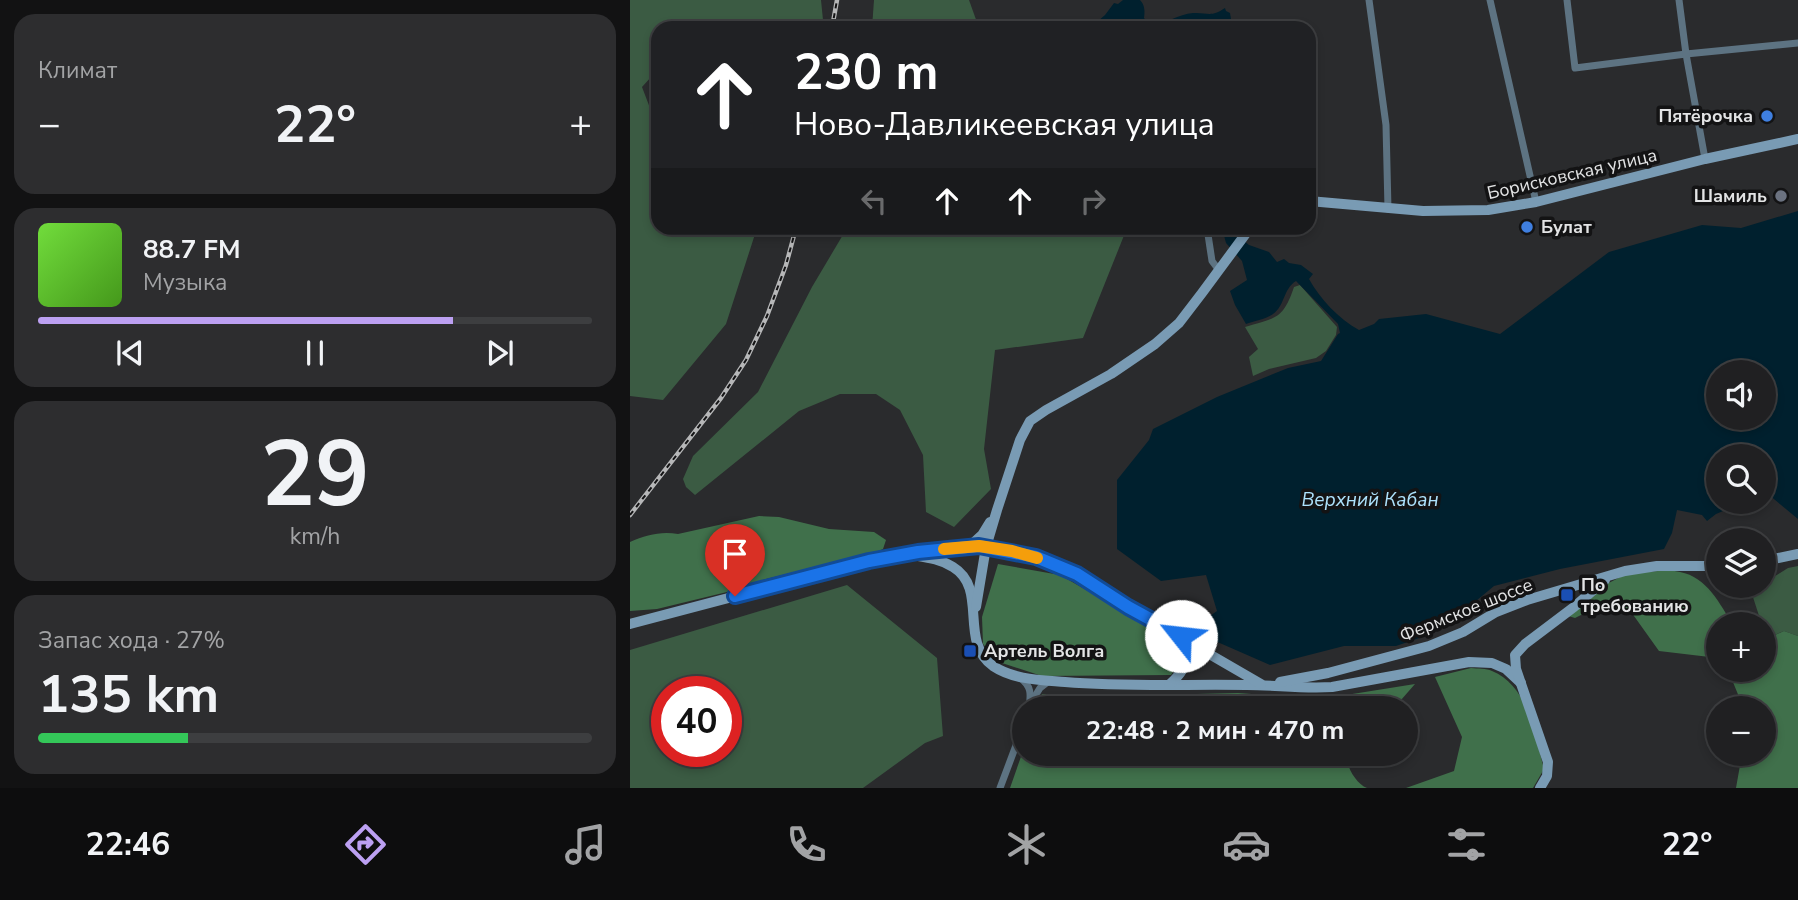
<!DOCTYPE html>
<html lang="ru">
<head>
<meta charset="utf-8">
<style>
	:root { --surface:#202022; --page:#2d2d2f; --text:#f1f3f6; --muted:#a2a3a5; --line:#3d3e40; --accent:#bca0f2 }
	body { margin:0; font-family:"Nunito Sans",sans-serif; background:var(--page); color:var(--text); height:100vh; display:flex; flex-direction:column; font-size:26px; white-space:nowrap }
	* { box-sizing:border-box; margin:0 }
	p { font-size:23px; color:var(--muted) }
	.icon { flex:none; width:38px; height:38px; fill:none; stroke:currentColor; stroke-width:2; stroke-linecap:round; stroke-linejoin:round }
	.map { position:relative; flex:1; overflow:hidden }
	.details { display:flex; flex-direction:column; gap:14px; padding:14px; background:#121213; width:630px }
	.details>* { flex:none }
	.top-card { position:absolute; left:21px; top:21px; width:665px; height:214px; border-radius:21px; box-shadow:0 4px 10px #0003,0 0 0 2px var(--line); background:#202124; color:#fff; overflow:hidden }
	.fabs { position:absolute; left:1076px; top:360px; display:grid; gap:14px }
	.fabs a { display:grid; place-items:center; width:70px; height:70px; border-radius:50%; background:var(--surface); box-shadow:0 4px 10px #0003,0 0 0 2px var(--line); font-size:35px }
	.speed { position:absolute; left:21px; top:676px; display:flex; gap:14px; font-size:35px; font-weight:700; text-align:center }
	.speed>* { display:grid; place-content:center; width:91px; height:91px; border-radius:50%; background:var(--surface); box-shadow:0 4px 10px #0003,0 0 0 2px var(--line); line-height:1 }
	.speed .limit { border:10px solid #d22; background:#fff; color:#111 }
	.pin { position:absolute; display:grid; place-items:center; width:60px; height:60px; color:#fff; margin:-72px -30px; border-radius:50% 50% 50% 0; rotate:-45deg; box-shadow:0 0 7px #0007 }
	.pin .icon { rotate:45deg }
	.me { position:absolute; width:77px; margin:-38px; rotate:299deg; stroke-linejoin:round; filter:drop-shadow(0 0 5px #0008) }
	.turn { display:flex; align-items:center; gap:24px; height:147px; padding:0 28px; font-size:32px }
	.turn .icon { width:91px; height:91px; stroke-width:2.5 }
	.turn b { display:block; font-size:49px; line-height:60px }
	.lanes { display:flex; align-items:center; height:66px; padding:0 28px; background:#0003; justify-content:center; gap:35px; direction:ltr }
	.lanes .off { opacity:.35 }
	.big { font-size:52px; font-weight:700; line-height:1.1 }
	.details .tile { flex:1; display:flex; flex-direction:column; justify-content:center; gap:10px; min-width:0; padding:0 24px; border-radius:21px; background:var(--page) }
	.details .dial { align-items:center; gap:0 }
	.dial b { font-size:91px; line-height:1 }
	.song { display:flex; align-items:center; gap:21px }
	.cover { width:84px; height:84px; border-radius:10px; background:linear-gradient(135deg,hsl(100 70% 55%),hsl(100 70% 35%)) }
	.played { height:7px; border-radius:4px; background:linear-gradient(90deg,var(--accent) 75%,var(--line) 75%) }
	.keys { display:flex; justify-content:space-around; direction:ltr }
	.heat { display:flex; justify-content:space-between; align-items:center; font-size:38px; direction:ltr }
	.charge { height:10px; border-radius:5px; background:linear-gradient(90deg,#34c759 27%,var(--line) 0) }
	.trip { position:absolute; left:382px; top:696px; width:406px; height:70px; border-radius:35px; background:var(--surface); box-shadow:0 4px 10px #0003,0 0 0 2px var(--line); font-weight:700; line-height:70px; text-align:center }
	.tab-bar { display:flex; height:112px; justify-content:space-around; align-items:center; background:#0d0d0e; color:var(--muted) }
	.tab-bar .icon { width:49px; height:49px }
	.tab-bar .selected { color:var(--accent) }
	.tab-bar b { font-size:32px; color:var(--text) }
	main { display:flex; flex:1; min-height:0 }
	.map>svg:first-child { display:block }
</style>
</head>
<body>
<main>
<section class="details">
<div class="tile"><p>Климат</p>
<div class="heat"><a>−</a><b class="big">22°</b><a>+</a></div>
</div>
<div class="tile">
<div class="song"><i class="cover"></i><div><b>88.7 FM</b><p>Музыка</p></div></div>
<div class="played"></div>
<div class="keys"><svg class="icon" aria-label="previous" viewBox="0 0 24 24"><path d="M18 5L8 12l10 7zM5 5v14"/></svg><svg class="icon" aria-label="pause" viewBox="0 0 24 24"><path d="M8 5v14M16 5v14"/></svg><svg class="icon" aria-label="next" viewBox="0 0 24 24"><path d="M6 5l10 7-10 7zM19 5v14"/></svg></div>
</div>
<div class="tile dial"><b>29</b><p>km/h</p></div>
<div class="tile"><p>Запас хода · 27%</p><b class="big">135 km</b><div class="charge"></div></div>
</section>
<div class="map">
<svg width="1168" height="788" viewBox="0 0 1168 788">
	<rect width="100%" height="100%" fill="#2a2b2d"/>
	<!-- green -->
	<g fill="#3b5b43" fill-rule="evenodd">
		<polygon points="0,0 191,0 193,20 189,28 28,28 28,74 22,76 12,87 20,108 28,114 28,228 127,228 96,324 33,400 0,396"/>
		<polygon points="244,0 339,0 349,28 242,28"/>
		<polygon points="217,228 497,228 453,338 365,350 354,449 361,489 324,527 296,512 293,455 270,410 246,394 210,394 169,411 65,495 56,487 53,479 63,456 128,392 182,287"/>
		<path d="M670 285 707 327 706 335 696 351 686 358 639 369 623 376 619 357 628 349 615 327C645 318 653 320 664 287Z"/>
		<polygon points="1168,566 1168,636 1154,631 1137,638 1134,625 1132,625 1121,591 1129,586 1134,586 1134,583 1158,568"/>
		<path d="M217 585 307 658 313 736 295 743 233 788H0V650ZM37 691H96V751H37Z"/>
	</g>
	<!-- forest -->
	<g fill="#40704b">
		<path d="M129 516 149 517 199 529 244 532 256 540 253 549 244 553 136 579 101 591 27 609 0 611V542C16 535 31 531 48 534Z"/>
		<polygon points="368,564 430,575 549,643 551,660 541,675 412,676 369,662 353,644 352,617"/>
		<path d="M1028 571C1035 571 1043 570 1050 572 1077 577 1090 604 1103 625H1088V658L1029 651 999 609H963L945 618 935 615 973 586 996 574Z"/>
		<polygon points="1154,631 1168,636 1168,788 1106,788 1112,754 1134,754 1134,709 1114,709 1098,670 1134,670 1134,640"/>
		<path d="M841 668C848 669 856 668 862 671 899 686 905 736 914 769L903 788H776L824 771 832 737 805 677Z"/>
		<polygon points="785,684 771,700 745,709 407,709 412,694 525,695 608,693 691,699"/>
		<path d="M394 748V754H716C716 766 726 784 737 788H380Z"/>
	</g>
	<!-- water -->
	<g fill="#00202e" fill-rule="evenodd">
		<path d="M493 0H510C515 5 515 12 514 18L519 24C534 26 547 14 563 13 578 12 580 18 595 8L596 11 600 13 601 19 620 26 619 28H460L475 15 484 3 488 4Z"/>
		<path d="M1168 211V519L1139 495 1134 496V457H1088V502L1112 503 1086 514 1077 521 1072 515 1047 510 1042 533 1034 549 930 569 864 586 828 616 801 634 766 646H714L640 665 560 630 587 611 576 575 531 581 487 549V480L519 440 523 429 587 397 658 368 691 361 708 334 710 333 708 324 666 281C653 289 655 306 643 314 636 319 624 321 616 324L605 305 600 291 617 280 612 261 596 243 592 228H606L607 235 619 245 639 252 647 262 654 259 659 263 671 265 683 274 679 279C690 299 709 319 729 330L744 324 749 319 796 314 870 334 979 252 1072 225 1111 228ZM1088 373H1134V418H1088Z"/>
	</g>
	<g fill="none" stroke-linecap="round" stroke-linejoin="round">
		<!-- street -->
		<g stroke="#5d7382" stroke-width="7">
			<polyline points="739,0 756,125 758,209"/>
			<polyline points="860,0 906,202"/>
			<polyline points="937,0 945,68 1056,54 1168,43"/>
			<polyline points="1049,0 1056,54 1075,159"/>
			<polyline points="577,228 582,261 588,269"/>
			<path d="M389 677C402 686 401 694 399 709"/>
			<polyline points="402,701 410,688 419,681"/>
			<polyline points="370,788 394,724"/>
		</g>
		<!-- secondary -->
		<g stroke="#799bb4" stroke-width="10">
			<polyline points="679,201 793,211 858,210 906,202 1075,159 1168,139"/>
			<polyline points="340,546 352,535 360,522"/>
			<path d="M277 554C292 557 309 558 323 567 359 589 328 641 363 666 384 680 411 680 435 682 495 687 556 684 617 685 645 685 673 689 702 687L839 662 862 663 876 669 891 683"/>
			<polyline points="1134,561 1168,554"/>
			<polyline points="346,607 356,547 367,510 390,440 400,421 416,410 481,374 525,344 549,323 572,293 620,228"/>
			<polyline points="0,624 239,561 288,552 349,546 406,557 447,574 498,607 631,684"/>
			<polyline points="650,682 698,673 799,646 833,632 866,612 897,600 995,571 1027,566 1088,566"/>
			<path d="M539 685C558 668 559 660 551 637"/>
			<polyline points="910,788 917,776 918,762 886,669 885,655 895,644 944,607 975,580"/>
		</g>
		<defs>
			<g id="rail">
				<polyline points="202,28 207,0"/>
				<polyline points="0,515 91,398 116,360 137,316 156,265 166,228"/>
			</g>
		</defs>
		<!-- rail casing -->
		<use href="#rail" stroke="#b6b7b8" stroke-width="4.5"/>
		<!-- rail -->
		<use href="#rail" stroke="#131314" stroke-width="2" stroke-dasharray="5" stroke-linecap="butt"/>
	</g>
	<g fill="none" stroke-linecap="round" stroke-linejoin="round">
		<defs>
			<polyline id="route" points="105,596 239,561 288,552 349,546 406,557 447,574 498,607 551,636"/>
		</defs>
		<!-- route casing -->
		<use href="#route" stroke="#114b97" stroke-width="18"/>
		<!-- route -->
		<use href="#route" stroke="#1a73e8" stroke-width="12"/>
		<!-- slow -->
		<polyline stroke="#f59e0b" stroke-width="12" points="314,549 349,546 382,551 407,558"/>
	</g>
	<!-- markers -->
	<g fill="#3f7fe0" stroke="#131314" stroke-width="2.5">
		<circle cx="1137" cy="116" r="7"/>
		<circle cx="897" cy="227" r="7"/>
	</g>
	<circle fill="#6b7280" stroke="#131314" stroke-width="2.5" cx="1151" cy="196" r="7"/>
	<g fill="#1a4fb4" stroke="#131314" stroke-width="2.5">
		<rect x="930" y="588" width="14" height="14" rx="3.5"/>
		<rect x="333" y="644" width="14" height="14" rx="3.5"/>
	</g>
	<g text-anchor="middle" stroke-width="7" stroke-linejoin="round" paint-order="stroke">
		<!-- poi labels -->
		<g font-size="18" font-weight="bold" fill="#e3e4e5" stroke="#131314" text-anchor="start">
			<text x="1123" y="122" text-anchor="end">Пятёрочка</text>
			<text x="1137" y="202" text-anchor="end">Шамиль</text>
			<text x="911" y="233">Булат</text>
			<text x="951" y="591">По<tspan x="951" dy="21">требованию</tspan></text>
			<text x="354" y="657">Артель Волга</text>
		</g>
		<!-- street labels -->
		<g font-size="18" fill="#e3e4e5" stroke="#131314">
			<text transform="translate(942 174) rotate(-13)" y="6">Борисковская улица</text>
			<text transform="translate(836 610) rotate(-22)" y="6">Фермское шоссе</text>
		</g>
		<!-- water labels -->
		<g font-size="19" font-style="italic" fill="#aee2fc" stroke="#131314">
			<text x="740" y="506">Верхний Кабан</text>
		</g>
	</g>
</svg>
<div class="fabs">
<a><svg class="icon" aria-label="sound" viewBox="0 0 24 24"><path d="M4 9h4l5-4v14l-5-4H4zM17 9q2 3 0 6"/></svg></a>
<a><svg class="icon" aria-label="search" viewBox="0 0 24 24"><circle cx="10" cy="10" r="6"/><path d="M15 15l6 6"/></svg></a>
<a><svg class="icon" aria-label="layers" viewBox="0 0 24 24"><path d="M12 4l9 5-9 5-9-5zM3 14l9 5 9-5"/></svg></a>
<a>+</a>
<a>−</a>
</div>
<div class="speed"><div class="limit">40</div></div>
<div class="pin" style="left:105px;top:596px;background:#d93025"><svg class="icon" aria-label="arrive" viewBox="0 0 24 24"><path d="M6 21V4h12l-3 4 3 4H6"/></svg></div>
<svg class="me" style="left:551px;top:636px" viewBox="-20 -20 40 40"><circle r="19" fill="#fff"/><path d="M0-13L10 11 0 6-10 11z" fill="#1a73e8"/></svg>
<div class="trip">22:48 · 2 мин · 470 m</div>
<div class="top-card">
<div class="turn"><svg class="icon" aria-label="ahead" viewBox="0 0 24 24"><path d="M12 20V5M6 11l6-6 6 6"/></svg><div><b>230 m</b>Ново-Давликеевская улица</div></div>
<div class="lanes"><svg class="icon off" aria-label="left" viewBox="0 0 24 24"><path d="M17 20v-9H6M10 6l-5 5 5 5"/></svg><svg class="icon" aria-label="ahead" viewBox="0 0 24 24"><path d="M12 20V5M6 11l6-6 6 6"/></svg><svg class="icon" aria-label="ahead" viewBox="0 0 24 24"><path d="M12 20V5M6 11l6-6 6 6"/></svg><svg class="icon off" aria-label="right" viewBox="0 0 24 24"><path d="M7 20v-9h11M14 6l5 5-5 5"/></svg></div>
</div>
</div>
</main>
<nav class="tab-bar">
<b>22:46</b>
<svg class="icon selected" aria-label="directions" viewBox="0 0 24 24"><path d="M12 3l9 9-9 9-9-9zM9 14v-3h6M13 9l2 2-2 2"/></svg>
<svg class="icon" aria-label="music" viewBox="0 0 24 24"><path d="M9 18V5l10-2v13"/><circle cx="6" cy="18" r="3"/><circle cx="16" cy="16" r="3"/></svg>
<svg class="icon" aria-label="phone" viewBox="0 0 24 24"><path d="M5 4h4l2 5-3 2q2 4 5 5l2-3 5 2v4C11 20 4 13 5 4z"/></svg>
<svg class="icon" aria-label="climate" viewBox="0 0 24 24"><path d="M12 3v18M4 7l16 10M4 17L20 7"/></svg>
<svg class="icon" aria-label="car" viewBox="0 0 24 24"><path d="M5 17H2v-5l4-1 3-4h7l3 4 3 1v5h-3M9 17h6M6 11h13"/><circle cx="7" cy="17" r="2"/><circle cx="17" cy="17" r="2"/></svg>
<svg class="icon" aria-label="filters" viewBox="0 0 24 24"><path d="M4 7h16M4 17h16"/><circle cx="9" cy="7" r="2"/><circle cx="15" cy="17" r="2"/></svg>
<b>22°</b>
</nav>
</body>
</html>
